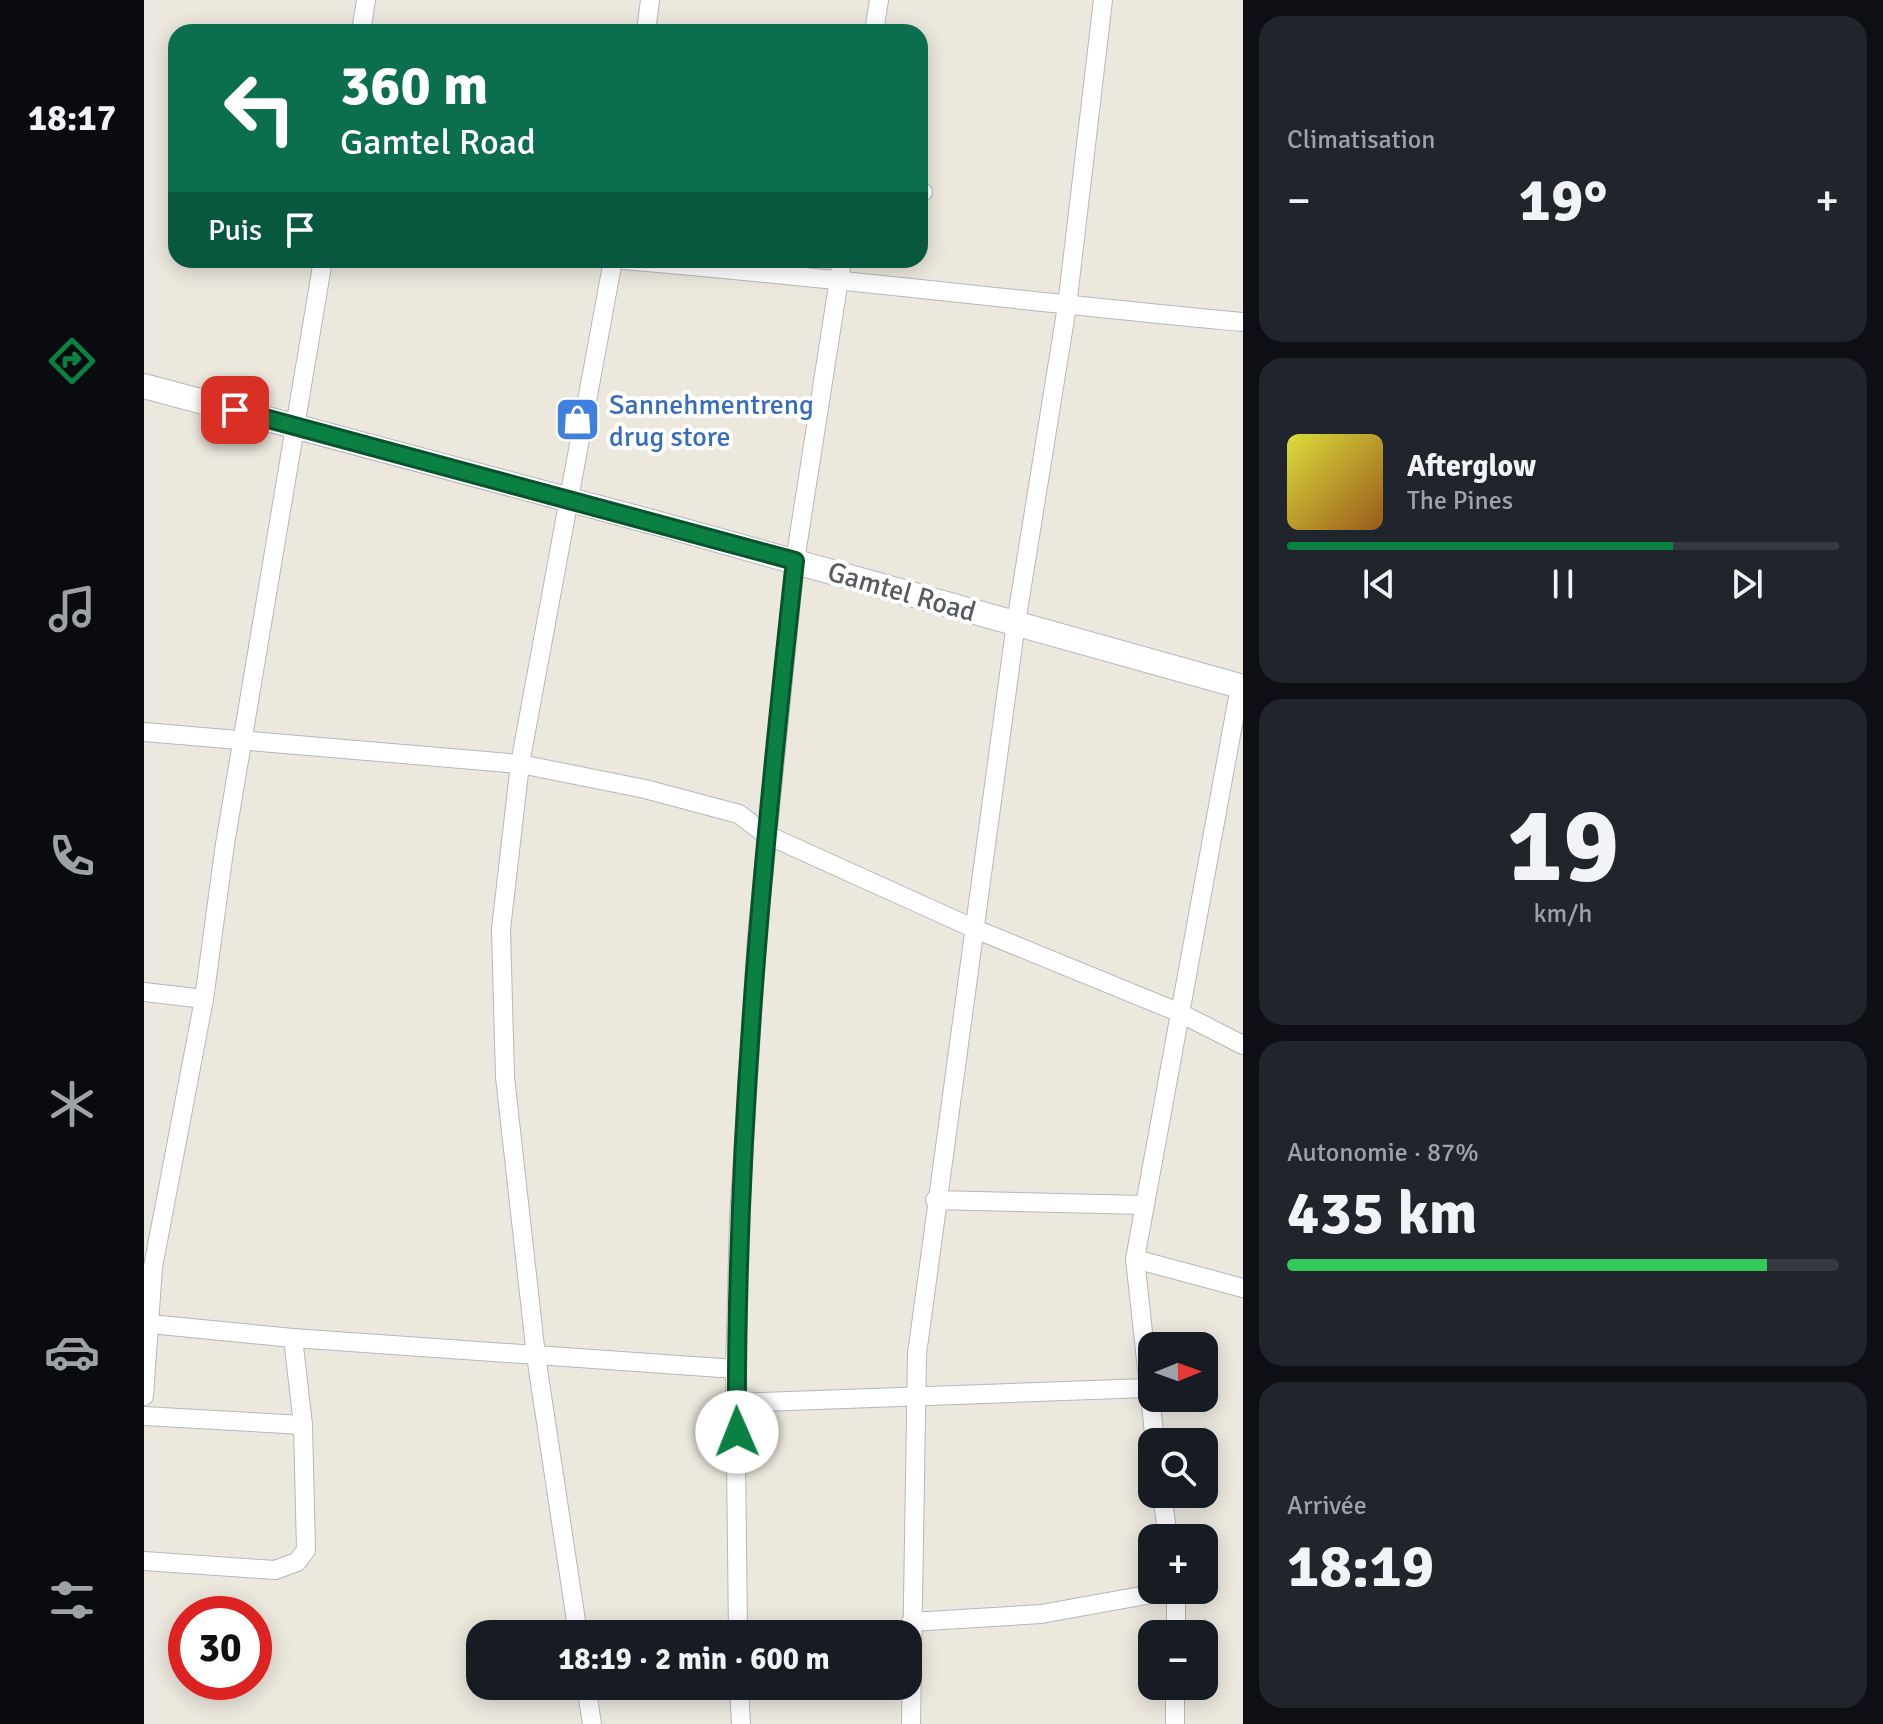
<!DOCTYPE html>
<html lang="fr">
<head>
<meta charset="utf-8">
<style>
	:root { --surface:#171b24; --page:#20242c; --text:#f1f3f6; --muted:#9ea1a6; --line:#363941; --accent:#0b8043 }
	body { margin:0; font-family:Signika,sans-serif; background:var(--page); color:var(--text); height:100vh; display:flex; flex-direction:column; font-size:30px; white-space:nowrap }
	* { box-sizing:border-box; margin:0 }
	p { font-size:26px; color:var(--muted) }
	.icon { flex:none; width:44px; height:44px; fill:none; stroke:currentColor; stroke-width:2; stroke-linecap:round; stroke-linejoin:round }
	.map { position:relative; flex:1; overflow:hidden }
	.panel { display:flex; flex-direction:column; gap:16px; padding:16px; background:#0d0f14; width:640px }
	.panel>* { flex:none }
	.top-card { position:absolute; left:24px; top:24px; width:760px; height:244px; border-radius:24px; box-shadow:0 4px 20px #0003; background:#0b6e4f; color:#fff; overflow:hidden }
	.needle { width:52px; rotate:89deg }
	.fabs { position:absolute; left:994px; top:1332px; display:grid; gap:16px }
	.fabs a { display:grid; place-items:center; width:80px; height:80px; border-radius:16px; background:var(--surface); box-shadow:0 4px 20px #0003; font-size:40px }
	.speed { position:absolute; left:24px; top:1596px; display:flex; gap:16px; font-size:40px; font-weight:700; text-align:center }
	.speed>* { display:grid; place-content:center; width:104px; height:104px; border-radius:50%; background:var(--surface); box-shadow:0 4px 20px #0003; line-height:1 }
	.speed .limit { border:12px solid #d22; background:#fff; color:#111 }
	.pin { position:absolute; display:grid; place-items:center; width:68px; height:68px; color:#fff; margin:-34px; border-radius:16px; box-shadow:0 4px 12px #0006 }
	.me { position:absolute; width:88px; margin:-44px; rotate:359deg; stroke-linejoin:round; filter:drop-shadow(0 0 6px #0008) }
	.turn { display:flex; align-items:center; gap:28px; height:168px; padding:0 40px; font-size:36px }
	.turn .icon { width:104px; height:104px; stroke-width:2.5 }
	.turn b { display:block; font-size:56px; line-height:68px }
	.then { display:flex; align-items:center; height:76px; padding:0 40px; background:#0003; gap:16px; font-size:30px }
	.big { font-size:60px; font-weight:700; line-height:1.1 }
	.panel .widget { flex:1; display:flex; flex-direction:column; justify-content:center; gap:12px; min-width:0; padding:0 28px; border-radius:24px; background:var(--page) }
	.panel .dial { align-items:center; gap:0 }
	.dial b { font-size:104px; line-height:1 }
	.song { display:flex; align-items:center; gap:24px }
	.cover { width:96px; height:96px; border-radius:12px; background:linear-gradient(135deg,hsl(60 70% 55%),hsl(30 70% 35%)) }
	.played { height:8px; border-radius:4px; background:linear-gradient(90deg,var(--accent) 70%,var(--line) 70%) }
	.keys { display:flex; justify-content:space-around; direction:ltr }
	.heat { display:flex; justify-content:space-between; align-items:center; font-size:44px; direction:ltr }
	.charge { height:12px; border-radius:6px; background:linear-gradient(90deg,#34c759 87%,var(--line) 0) }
	.trip { position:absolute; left:322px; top:1620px; width:456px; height:80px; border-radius:24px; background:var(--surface); box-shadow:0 4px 20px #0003; font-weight:700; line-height:80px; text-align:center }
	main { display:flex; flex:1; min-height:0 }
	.tabs { display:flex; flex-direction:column; width:144px; justify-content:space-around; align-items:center; background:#090b0e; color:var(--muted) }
	.tabs .icon { width:56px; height:56px }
	.tabs .current { color:var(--accent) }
	.tabs b { font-size:36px; color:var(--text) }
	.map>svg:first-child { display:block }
</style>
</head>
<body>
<main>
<nav class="tabs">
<b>18:17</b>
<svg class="icon current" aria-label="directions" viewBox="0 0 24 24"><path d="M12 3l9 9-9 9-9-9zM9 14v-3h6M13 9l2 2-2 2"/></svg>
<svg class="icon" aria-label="music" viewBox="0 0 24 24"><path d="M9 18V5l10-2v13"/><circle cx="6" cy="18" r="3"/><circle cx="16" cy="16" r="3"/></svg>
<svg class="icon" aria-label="phone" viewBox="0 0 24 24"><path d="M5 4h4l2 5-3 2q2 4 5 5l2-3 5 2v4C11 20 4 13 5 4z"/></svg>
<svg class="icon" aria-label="climate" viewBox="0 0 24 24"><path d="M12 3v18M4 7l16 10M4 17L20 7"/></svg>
<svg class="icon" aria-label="car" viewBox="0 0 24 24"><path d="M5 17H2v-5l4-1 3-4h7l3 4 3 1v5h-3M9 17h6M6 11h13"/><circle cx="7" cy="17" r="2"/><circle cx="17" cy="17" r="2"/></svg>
<svg class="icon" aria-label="filters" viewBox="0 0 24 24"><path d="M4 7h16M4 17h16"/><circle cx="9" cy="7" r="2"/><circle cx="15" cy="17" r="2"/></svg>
</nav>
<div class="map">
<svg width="1099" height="1724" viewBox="0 0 1099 1724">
	<rect width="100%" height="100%" fill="#ece8de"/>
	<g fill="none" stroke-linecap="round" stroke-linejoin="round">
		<defs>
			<g id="minor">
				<polyline points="217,32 222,0"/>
				<polyline points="502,32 506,0"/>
				<polyline points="730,32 735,0"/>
				<polyline points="776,192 779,192"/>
				<path d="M479 260C686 277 892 303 1099 322"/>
				<polyline points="0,732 376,764 501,789 595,814 621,834 831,929 1034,1012 1099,1045"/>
				<polyline points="0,992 60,999"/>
				<polyline points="791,1200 999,1205"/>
				<polyline points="991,1259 1099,1288"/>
				<polyline points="6,1324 149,1338 591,1369"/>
				<polyline points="0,1396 9,1267 60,999 81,844 179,260"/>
				<polyline points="592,1403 1003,1388"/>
				<polyline points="0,1416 159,1425"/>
				<polyline points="1011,1442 991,1259 1096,686"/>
				<polyline points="1018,1494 1024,1538"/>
				<polyline points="0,1561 131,1570 153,1562 162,1550 159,1425 149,1338"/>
				<polyline points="767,1622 897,1614 1030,1590"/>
				<polyline points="434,1634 392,1356 361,1077 357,929 376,764 469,260"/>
				<polyline points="594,1634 591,1369 595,1219 613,937 651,561 698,260"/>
				<polyline points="1032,1634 1032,1590"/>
				<polyline points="442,1686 448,1724"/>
				<polyline points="595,1686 597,1724"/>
				<polyline points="767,1724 773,1354 872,623 923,306 959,0"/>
				<polyline points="1031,1724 1031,1686"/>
			</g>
			<polyline id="tertiary" points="0,386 527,527 1099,687"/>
		</defs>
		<!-- minor casing -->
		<use href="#minor" stroke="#b4b7bc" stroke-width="20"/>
		<!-- tertiary casing -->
		<use href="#tertiary" stroke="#b4b7bc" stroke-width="26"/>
		<!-- minor -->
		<use href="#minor" stroke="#fff" stroke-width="18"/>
		<!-- tertiary -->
		<use href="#tertiary" stroke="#fff" stroke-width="24"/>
	</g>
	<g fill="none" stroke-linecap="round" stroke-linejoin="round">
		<defs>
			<path id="route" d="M91 410 651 561C619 850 591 1140 593 1432"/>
		</defs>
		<!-- route casing -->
		<use href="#route" stroke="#07532c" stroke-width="20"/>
		<!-- route -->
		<use href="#route" stroke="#0b8043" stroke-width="14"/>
	</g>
	<!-- icons -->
	<defs>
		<symbol id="shop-square" viewBox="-11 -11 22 22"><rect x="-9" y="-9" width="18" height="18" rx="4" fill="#3f7fe0" stroke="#fff"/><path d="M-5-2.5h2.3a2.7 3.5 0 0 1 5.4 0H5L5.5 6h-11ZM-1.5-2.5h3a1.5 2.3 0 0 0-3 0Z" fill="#fff"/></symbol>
	</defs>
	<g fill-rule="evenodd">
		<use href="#shop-square" x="408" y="394" width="51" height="51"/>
	</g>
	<g text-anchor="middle" stroke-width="8" stroke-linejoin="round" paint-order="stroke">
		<!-- shop labels -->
		<g font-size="28" fill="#366cbe" stroke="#fff" text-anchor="start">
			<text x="465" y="414">Sannehmentreng<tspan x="465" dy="32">drug store</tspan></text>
		</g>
		<!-- street labels -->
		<g font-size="28" fill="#575c60" stroke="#fff">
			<text transform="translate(758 591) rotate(16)" y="10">Gamtel Road</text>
		</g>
	</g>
</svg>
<div class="fabs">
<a><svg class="needle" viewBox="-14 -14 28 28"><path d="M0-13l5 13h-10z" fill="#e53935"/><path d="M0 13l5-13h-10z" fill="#9ea1a6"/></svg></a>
<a><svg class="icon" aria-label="search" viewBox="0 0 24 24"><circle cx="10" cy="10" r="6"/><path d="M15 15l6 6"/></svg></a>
<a>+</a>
<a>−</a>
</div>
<div class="speed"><div class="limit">30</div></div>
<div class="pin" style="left:91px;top:410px;background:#d93025"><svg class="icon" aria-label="arrive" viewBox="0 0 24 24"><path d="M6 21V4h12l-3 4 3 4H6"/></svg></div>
<svg class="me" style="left:593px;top:1432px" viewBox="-20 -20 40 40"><circle r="19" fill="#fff"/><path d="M0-13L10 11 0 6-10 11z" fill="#0b8043"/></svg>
<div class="trip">18:19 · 2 min · 600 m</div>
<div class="top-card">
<div class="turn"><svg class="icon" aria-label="left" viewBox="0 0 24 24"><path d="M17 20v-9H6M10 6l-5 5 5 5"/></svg><div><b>360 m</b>Gamtel Road</div></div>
<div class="then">Puis<svg class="icon" aria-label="arrive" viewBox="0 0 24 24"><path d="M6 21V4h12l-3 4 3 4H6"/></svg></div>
</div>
</div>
<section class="panel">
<div class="widget"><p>Climatisation</p>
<div class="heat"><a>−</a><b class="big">19°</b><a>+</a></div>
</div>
<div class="widget">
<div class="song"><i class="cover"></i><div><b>Afterglow</b><p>The Pines</p></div></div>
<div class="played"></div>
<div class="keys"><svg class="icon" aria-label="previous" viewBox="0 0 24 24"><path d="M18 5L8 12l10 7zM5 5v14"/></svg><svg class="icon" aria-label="pause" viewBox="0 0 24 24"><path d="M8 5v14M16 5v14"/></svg><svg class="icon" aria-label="next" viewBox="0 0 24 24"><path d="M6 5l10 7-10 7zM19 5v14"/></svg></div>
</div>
<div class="widget dial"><b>19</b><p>km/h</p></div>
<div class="widget"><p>Autonomie · 87%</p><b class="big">435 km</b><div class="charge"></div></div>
<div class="widget"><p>Arrivée</p><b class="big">18:19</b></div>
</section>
</main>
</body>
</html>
